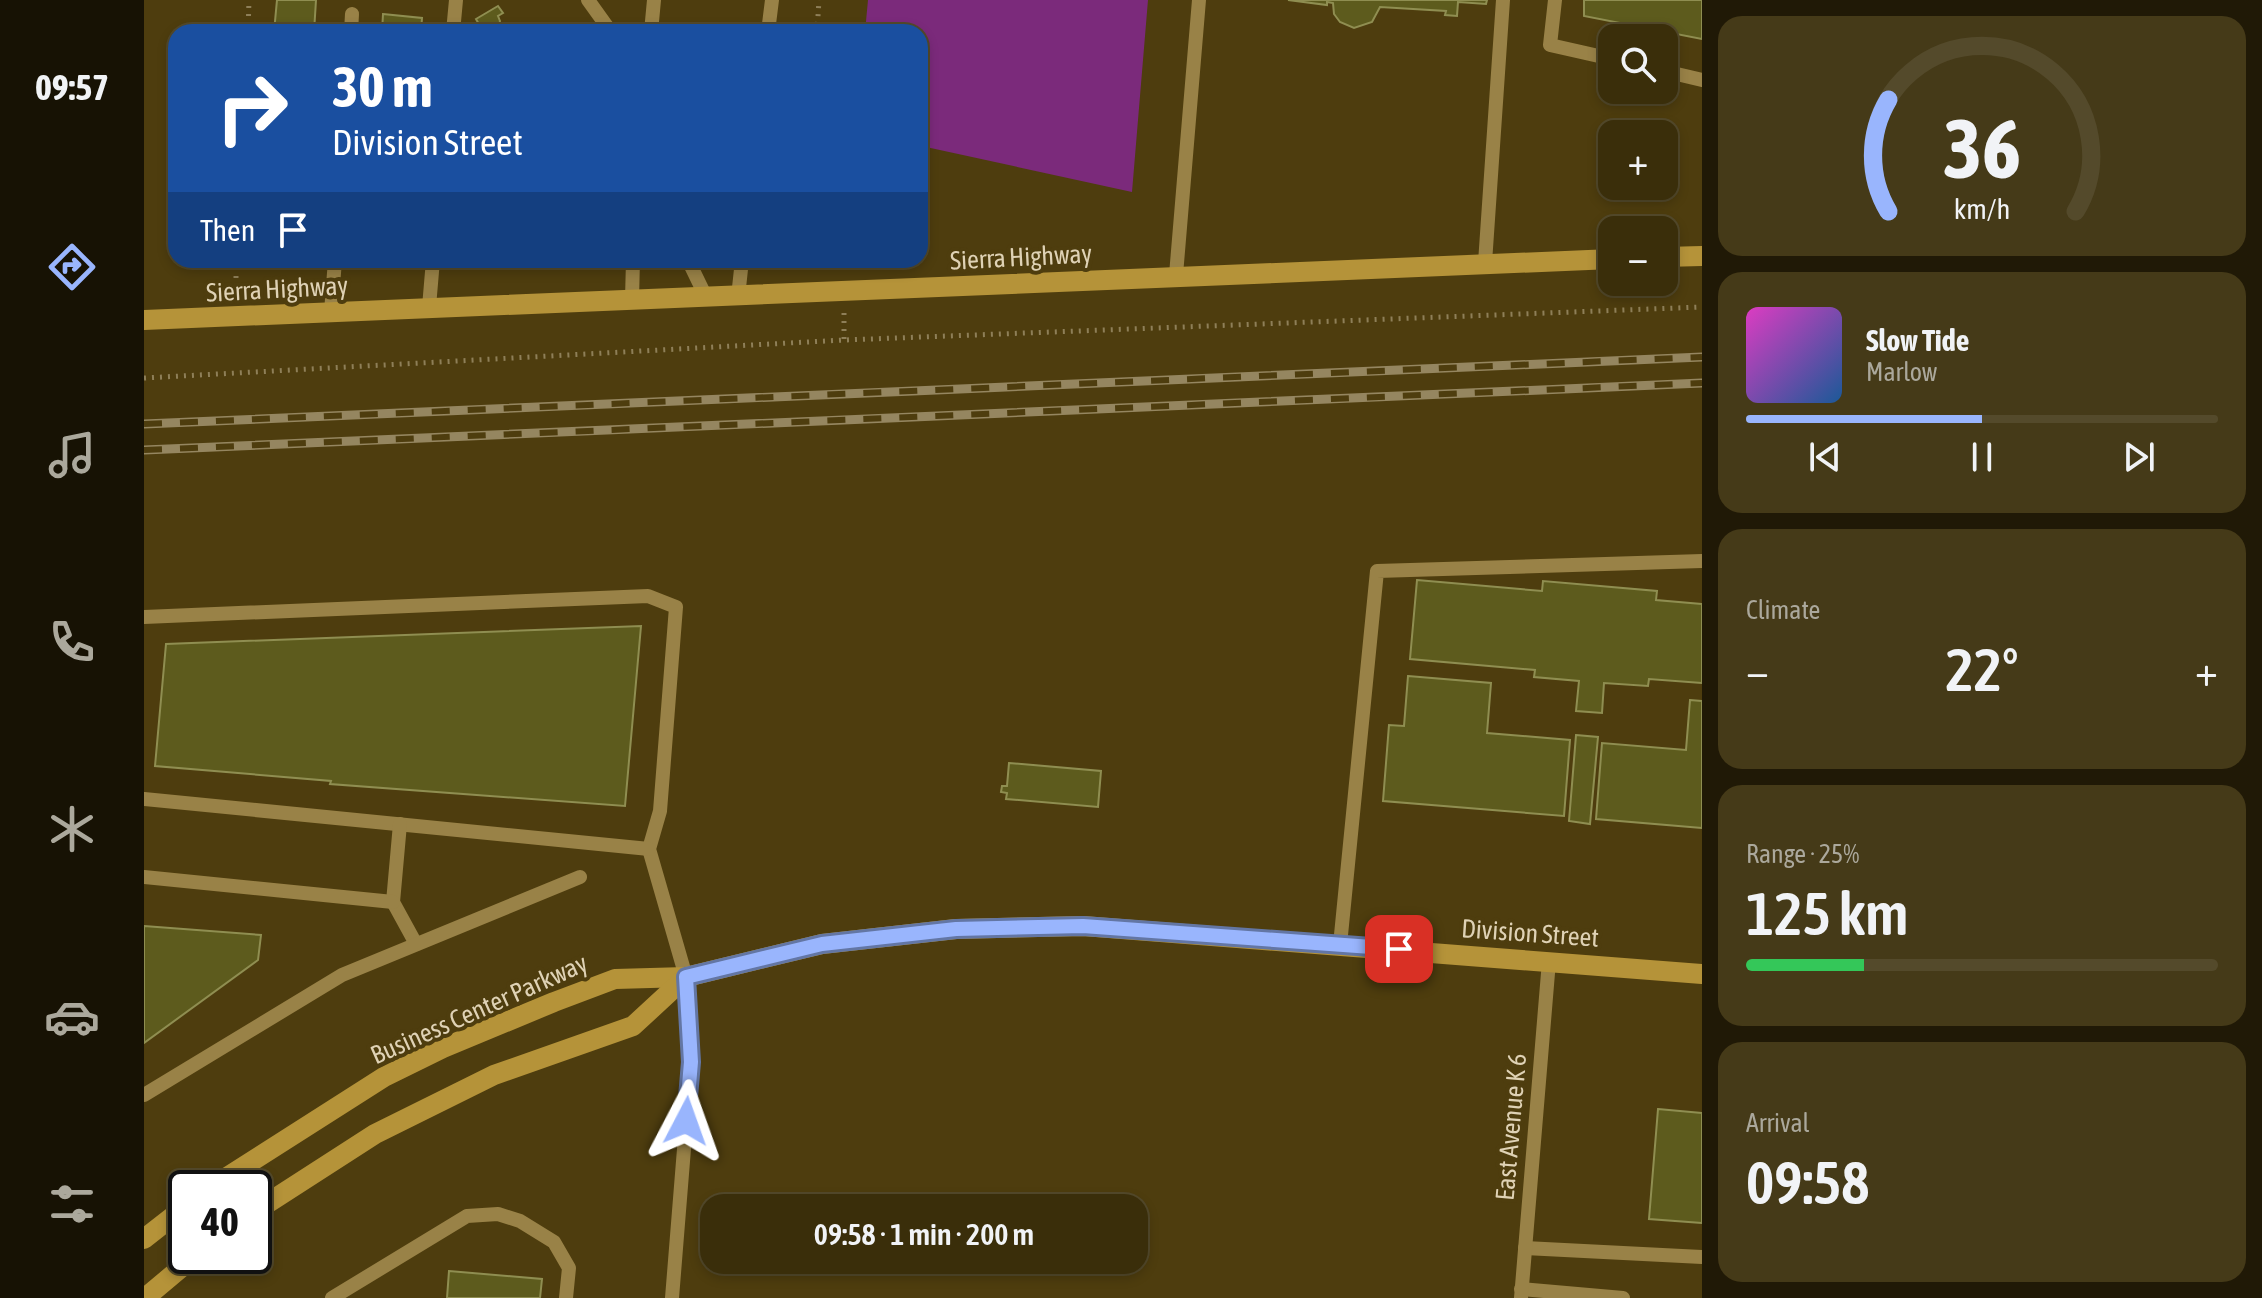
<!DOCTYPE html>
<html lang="en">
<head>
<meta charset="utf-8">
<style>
	:root { --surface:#3a2e0a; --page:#453a18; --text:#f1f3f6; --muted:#aba89c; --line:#544a2b; --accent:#99b5fd }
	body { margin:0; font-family:"Asap Condensed",sans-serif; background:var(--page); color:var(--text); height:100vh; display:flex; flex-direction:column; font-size:30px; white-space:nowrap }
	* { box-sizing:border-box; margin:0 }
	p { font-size:26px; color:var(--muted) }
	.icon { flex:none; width:44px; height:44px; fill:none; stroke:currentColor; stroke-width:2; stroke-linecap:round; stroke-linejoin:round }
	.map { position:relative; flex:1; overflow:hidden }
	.details { display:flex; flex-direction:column; gap:16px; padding:16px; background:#201906; width:560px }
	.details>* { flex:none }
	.banner { position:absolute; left:24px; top:24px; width:760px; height:244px; border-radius:24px; box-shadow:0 4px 12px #0003,0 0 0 2px var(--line); background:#1a4fa0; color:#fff; overflow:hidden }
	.controls { position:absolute; left:1454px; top:24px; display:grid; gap:16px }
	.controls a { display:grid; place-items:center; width:80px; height:80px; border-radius:16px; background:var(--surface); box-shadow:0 4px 12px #0003,0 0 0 2px var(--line); font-size:40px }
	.speed { position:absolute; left:24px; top:1170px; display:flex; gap:16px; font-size:40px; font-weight:700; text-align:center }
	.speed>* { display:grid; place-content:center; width:104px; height:104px; border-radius:50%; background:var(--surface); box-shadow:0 4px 12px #0003,0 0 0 2px var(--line); line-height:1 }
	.speed .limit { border:4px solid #111; border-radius:12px; background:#fff; color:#111 }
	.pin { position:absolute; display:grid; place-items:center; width:68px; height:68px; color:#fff; margin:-34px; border-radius:16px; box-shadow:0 4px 12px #0006 }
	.me { position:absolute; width:88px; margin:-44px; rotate:4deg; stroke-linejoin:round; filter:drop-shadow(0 0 6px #0008) }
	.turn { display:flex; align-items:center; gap:28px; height:168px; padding:0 32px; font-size:36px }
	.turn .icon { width:104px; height:104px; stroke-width:2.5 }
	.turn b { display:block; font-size:56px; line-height:68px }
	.then { display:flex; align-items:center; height:76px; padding:0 32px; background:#0003; gap:16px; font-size:30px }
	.big { font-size:60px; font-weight:600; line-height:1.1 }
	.details .card { flex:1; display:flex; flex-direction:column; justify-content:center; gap:12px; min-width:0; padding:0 28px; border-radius:24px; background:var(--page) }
	.details .dial { align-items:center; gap:0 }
	.dial svg { height:208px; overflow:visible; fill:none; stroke:var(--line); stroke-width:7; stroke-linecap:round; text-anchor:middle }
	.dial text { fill:var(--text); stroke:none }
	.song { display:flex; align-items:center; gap:24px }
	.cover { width:96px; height:96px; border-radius:12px; background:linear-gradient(135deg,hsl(310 70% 55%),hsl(210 70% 35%)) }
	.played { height:8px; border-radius:4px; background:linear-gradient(90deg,var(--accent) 50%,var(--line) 50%) }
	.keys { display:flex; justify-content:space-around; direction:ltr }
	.heat { display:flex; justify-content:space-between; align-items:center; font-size:44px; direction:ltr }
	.charge { height:12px; border-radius:6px; background:linear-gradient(90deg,#34c759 25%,var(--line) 0) }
	.trip { position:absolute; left:556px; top:1194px; width:448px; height:80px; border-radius:24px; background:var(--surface); box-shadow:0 4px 12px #0003,0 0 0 2px var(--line); font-weight:600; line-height:80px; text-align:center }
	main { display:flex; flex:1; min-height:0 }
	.tabs { display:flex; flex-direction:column; width:144px; justify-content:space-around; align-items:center; background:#171204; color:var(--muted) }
	.tabs .icon { width:56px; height:56px }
	.tabs .selected { color:var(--accent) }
	.tabs b { font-size:36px; color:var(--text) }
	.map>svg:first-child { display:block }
</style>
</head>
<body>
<main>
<nav class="tabs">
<b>09:57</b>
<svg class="icon selected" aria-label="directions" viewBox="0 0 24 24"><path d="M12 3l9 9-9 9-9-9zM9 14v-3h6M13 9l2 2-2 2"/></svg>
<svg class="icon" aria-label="music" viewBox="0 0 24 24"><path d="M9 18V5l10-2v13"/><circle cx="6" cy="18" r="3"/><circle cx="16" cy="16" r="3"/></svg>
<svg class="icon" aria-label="phone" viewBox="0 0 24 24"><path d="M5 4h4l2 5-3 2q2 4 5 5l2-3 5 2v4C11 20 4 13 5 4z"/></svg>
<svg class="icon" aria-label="climate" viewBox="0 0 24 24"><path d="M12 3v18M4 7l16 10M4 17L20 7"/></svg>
<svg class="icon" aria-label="car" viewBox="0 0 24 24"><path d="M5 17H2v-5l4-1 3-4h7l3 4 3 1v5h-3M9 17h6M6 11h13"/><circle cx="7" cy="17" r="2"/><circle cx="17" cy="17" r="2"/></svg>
<svg class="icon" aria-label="filters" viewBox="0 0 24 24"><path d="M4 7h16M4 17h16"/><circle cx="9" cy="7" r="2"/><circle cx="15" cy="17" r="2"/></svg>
</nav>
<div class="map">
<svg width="1558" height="1298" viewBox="0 0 1558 1298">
	<rect width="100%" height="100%" fill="#4e3d0e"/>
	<!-- green -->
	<polygon fill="#7b2a7b" points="724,0 1004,0 988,192 782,147 776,135 776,32 721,32"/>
	<!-- building -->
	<g fill="#5d5b1d" stroke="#8f8e51" stroke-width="2">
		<polygon points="133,0 172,0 170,32 130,32"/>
		<polygon points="1144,0 1343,0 1342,4 1314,2 1313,16 1301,15 1302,11 1236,7 1228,22 1210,28 1196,22 1190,14 1189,3 1183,2 1183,5"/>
		<polygon points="1440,0 1558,0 1558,39 1440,16"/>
		<polygon points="354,6 359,13 354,16 356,21 353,32 326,32 336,26 332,19"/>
		<polygon points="239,14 278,18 277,32 238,32"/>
		<polygon points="1273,580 1398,591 1399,581 1513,591 1512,600 1558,604 1558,683 1505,679 1504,686 1460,683 1458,713 1432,711 1435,681 1390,677 1391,670 1266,659"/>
		<polygon points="497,626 481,806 186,784 187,781 11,766 22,644"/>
		<polygon points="1264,676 1347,683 1343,733 1426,740 1420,816 1239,801 1245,725 1260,726"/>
		<polygon points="1546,700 1558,701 1558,828 1452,819 1458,743 1542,750"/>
		<polygon points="1432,735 1454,737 1446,824 1425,821"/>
		<polygon points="865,763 957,771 954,807 862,799 863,793 857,792 858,786 863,786"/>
		<polygon points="0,926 117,935 114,960 0,1043"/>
		<polygon points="1514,1109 1558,1113 1558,1223 1505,1219"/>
		<polygon points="305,1271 398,1279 396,1298 303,1298"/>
	</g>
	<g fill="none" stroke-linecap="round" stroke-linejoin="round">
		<!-- path -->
		<g stroke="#8e7f58" stroke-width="5" stroke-dasharray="2 6" stroke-linecap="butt">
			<polyline points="104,32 105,0"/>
			<polyline points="673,32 675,0"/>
			<polyline points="92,260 92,295"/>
			<polyline points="700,313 700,340"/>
			<polyline points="0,378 700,340 1558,307"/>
		</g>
		<!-- minor -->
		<g stroke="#998247" stroke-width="14">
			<polyline points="444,0 467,32"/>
			<polyline points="1411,0 1406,45 1468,59"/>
			<polyline points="207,32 208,14"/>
			<polyline points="309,32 312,0"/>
			<polyline points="507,32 510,0"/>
			<polyline points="624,32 628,0"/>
			<polyline points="1520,71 1558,80"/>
			<polyline points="544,260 562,297"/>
			<polyline points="1341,263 1359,0"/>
			<polyline points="1032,275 1055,0"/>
			<polyline points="594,297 598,260"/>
			<polyline points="488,299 489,260"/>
			<polyline points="285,307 289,260"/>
			<polyline points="187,312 191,260"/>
			<polyline points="0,617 504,596 532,607 516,811 505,849 542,977 547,1062 528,1298"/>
			<polyline points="0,799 505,849"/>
			<polyline points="256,824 249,902 272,944"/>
			<polyline points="0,877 249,902"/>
			<polyline points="1196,945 1233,571 1558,561"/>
			<polyline points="0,1095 198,975 436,877"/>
			<polyline points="1381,1248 1558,1257"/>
			<polyline points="1377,1289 1479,1298"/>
			<polyline points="188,1298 323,1216 354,1214 376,1221 410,1242 425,1268 422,1298"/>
			<polyline points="1377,1298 1405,961"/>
		</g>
		<!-- major -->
		<g stroke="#b59339" stroke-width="20">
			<polyline points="1520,257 1558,256"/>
			<polyline points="0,320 1468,259"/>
			<polyline points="66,1188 240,1077 299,1048 410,1002 471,979 542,977 678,944 812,929 939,926 1558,974"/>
			<polyline points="110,1212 231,1134 350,1075 489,1026 542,977"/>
			<polyline points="0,1239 42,1206"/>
			<polyline points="1,1298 51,1256"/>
		</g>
		<defs>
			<g id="rail">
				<polyline points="0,424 1558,357"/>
				<polyline points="0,450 1558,383"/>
			</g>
		</defs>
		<!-- rail casing -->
		<use href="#rail" stroke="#958660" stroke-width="9"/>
		<!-- rail -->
		<use href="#rail" stroke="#4e3d0e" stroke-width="6" stroke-dasharray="18" stroke-linecap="butt"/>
	</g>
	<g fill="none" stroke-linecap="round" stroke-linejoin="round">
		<defs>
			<polyline id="route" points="542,1121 547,1062 542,977 678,944 812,929 939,926 1255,949"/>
		</defs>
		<!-- route casing -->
		<use href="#route" stroke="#6376a4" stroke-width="20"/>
		<!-- route -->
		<use href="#route" stroke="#99b5fd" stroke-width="14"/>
	</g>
	<g text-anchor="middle" stroke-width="8" stroke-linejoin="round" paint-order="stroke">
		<!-- street labels -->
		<g font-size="26" fill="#dfd2b5" stroke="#4e3d0e">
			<text transform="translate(877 257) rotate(-3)" y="9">Sierra Highway</text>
			<text transform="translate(133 289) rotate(-3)" y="9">Sierra Highway</text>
			<text transform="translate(1386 933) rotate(4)" y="9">Division Street</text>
			<text transform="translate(335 1009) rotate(-24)" y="9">Business Center Parkway</text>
			<text transform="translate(1367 1127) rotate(-85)" y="9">East Avenue K 6</text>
		</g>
	</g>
</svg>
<div class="controls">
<a><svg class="icon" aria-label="search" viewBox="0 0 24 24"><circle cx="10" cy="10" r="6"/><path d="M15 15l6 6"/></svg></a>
<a>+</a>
<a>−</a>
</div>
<div class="speed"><div class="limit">40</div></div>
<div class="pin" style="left:1255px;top:949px;background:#d93025"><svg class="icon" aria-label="arrive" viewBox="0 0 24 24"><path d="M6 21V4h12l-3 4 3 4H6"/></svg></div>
<svg class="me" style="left:542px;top:1121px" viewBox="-20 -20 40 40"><path d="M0-17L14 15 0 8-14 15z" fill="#99b5fd" stroke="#fff" stroke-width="4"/></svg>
<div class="trip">09:58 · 1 min · 200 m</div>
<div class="banner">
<div class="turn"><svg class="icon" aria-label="right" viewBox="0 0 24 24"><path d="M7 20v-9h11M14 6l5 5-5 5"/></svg><div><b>30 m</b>Division Street</div></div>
<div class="then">Then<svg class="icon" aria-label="arrive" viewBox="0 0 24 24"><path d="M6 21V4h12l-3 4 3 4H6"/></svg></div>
</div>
</div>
<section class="details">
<div class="card dial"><svg viewBox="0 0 100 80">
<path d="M14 69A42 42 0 1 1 86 69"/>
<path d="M14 69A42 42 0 0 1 14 26" stroke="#99b5fd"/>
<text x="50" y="56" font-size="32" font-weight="700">36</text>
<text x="50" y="72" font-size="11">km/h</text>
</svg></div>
<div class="card">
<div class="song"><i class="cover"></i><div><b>Slow Tide</b><p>Marlow</p></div></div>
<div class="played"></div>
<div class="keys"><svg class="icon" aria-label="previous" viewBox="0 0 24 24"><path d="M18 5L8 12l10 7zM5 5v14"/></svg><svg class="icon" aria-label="pause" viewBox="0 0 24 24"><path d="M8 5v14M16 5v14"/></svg><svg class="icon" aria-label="next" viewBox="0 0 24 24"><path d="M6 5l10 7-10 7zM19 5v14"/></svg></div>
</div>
<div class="card"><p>Climate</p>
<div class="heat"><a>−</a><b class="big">22°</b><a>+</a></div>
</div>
<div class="card"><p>Range · 25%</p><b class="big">125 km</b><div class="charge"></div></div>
<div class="card"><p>Arrival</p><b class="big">09:58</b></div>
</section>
</main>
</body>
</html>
